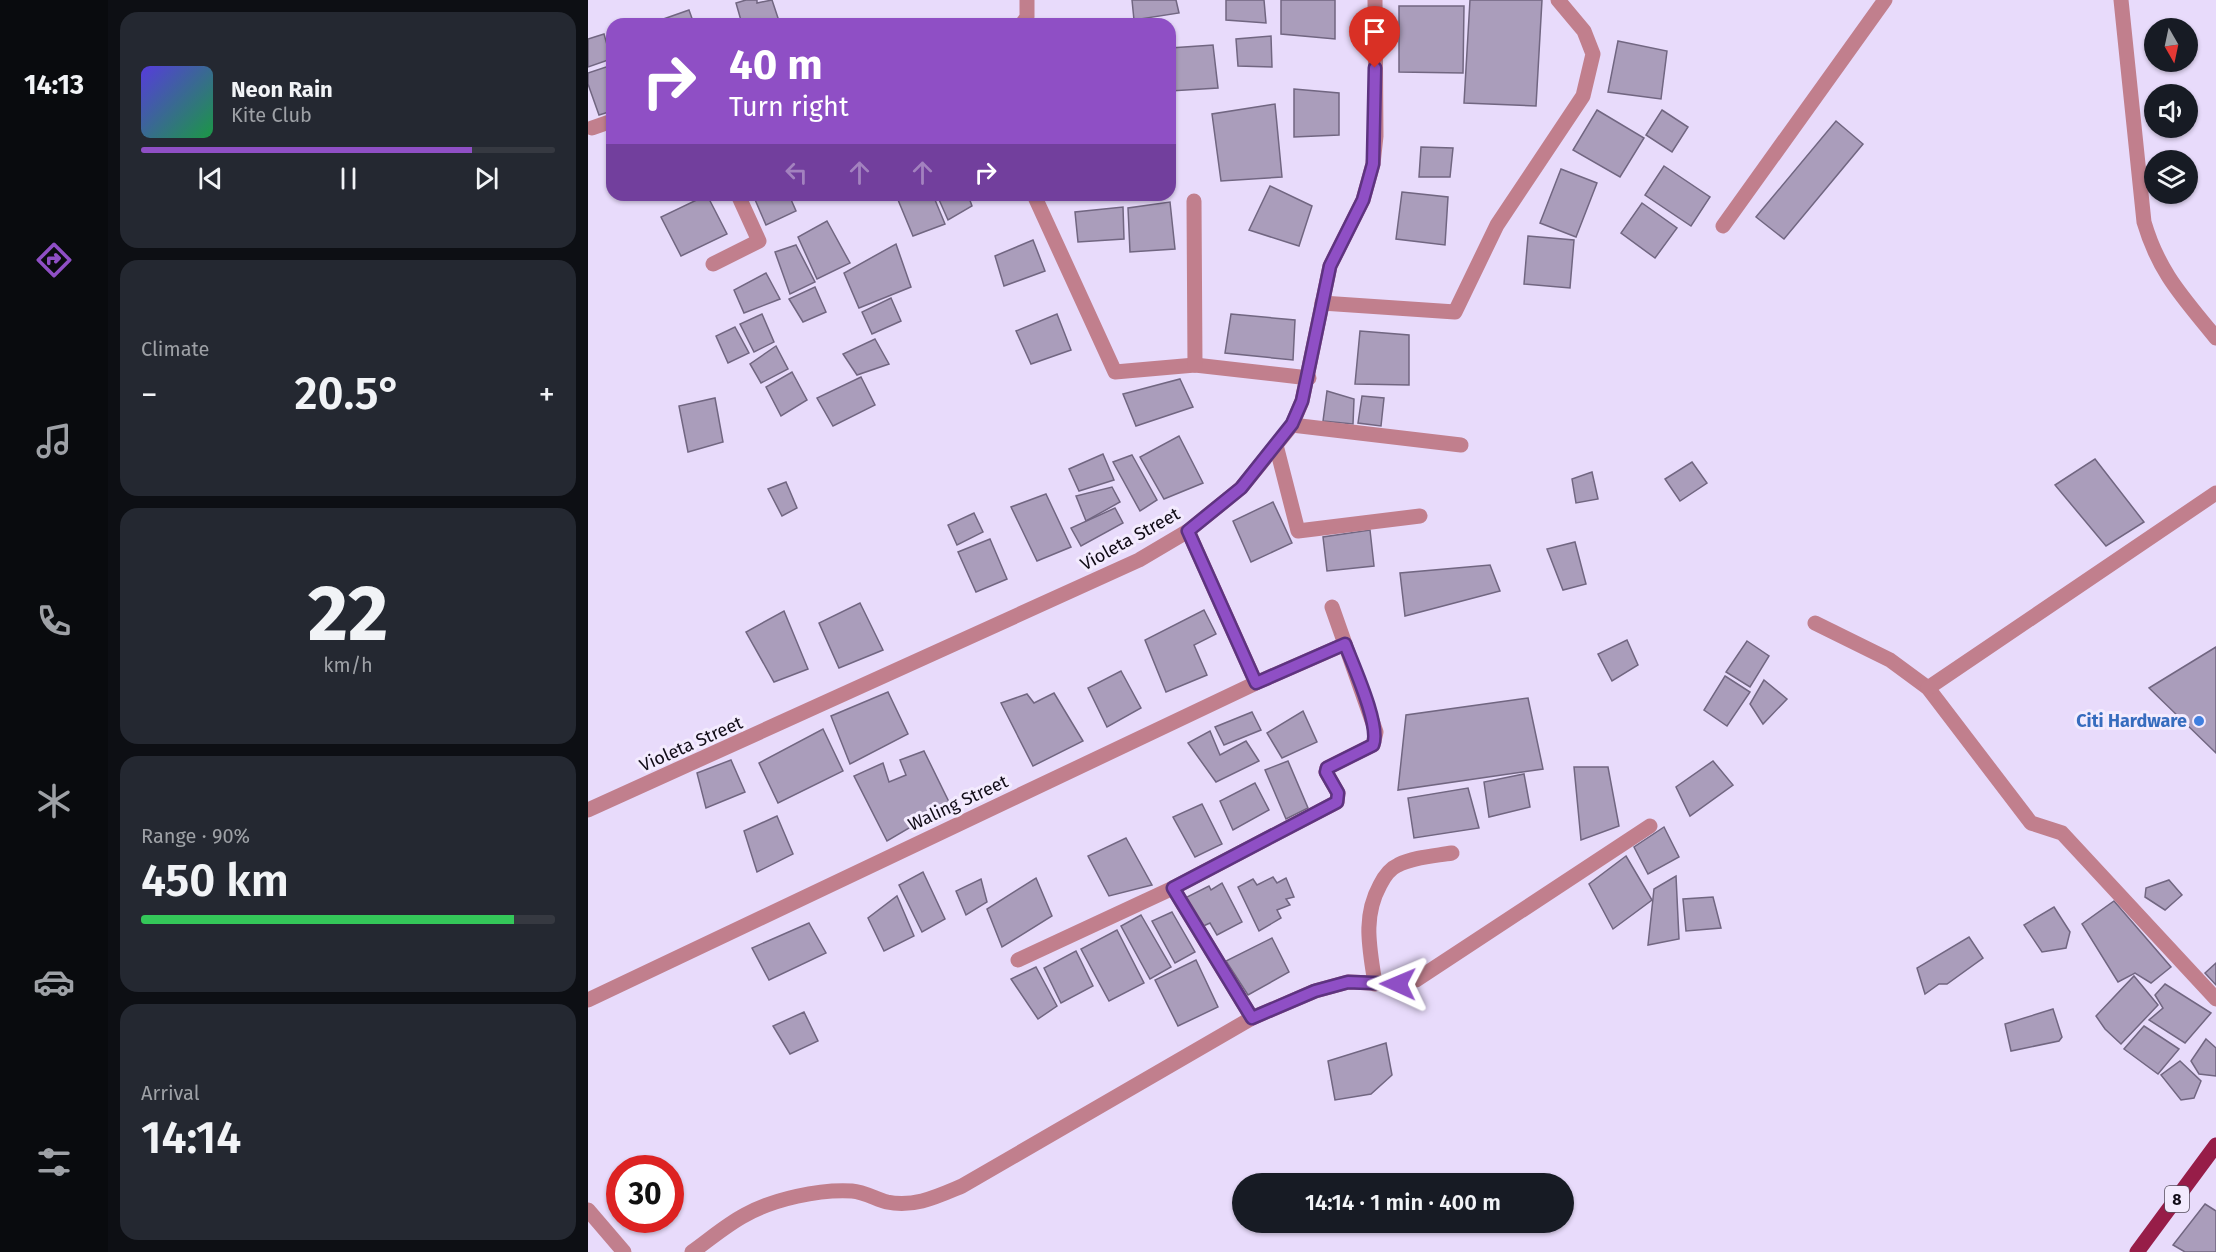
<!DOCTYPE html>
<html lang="en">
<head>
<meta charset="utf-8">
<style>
	:root { --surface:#171b24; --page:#242831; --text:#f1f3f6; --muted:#9ea1a6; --line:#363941; --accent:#8f4fc5 }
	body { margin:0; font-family:"Fira Sans",sans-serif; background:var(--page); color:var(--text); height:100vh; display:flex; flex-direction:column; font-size:22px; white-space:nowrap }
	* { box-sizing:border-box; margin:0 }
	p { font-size:20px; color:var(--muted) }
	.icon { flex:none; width:33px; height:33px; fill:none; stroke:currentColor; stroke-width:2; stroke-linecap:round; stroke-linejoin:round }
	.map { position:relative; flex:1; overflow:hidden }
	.sheet { display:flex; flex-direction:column; gap:12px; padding:12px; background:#0d0f14; width:480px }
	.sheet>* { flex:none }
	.guide { position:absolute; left:18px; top:18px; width:570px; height:183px; border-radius:18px; box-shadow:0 2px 4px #0004; background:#8f4fc5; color:#fff; overflow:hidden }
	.needle { width:39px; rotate:171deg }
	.fabs { position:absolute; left:1556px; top:18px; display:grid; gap:12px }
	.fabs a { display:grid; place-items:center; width:54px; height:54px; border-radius:50%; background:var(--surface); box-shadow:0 2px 4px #0004; font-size:30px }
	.speed { position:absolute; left:18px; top:1155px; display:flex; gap:12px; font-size:30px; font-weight:700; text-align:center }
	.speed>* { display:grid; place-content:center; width:78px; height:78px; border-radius:50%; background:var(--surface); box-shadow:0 2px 4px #0004; line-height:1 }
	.speed .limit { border:9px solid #d22; background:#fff; color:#111 }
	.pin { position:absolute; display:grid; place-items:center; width:51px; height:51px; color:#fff; margin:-62px -26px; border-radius:50% 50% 50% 0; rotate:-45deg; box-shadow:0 0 6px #0007 }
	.pin .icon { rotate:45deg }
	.me { position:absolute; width:66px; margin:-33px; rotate:271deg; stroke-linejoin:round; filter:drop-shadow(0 0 4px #0008) }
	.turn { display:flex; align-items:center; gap:21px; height:126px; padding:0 24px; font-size:27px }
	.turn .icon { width:78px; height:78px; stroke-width:2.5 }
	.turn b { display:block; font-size:42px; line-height:51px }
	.lanes { display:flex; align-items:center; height:57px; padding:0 24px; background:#0003; justify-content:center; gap:30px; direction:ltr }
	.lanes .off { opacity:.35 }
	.big { font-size:45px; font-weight:600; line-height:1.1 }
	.sheet .widget { flex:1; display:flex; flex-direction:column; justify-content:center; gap:9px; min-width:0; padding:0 21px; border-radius:18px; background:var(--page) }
	.sheet .dial { align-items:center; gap:0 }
	.dial b { font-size:78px; line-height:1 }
	.song { display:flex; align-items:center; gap:18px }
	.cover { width:72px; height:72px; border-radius:9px; background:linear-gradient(135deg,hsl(250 70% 55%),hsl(140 70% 35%)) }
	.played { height:6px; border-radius:3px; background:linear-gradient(90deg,var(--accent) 80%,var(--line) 80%) }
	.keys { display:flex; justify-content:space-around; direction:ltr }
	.heat { display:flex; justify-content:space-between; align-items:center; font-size:33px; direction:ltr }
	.charge { height:9px; border-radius:4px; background:linear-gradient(90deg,#34c759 90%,var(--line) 0) }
	.trip { position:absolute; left:644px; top:1173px; width:342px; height:60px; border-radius:30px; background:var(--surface); box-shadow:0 2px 4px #0004; font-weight:600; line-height:60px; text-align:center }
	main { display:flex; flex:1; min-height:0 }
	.menu { display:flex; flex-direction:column; width:108px; justify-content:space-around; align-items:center; background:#090b0e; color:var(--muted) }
	.menu .icon { width:42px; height:42px }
	.menu .selected { color:var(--accent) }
	.menu b { font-size:27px; color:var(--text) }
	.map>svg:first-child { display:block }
</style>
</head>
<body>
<main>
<nav class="menu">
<b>14:13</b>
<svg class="icon selected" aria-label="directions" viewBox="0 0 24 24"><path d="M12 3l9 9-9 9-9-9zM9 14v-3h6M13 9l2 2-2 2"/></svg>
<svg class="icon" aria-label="music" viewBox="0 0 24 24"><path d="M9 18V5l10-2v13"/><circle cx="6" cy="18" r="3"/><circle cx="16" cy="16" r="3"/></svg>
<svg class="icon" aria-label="phone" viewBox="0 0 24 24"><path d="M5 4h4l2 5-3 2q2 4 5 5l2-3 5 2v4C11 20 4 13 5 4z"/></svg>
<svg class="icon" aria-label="climate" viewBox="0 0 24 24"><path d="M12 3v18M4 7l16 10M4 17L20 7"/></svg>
<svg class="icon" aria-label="car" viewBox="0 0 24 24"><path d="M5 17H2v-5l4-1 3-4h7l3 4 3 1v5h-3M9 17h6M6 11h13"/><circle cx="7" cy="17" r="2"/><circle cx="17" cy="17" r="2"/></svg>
<svg class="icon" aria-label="filters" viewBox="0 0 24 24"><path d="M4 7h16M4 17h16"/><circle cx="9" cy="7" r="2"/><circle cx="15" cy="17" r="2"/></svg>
</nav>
<section class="sheet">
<div class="widget">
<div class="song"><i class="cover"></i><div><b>Neon Rain</b><p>Kite Club</p></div></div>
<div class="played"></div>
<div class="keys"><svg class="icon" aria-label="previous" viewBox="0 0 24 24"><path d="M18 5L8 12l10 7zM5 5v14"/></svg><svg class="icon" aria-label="pause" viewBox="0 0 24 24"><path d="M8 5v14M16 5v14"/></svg><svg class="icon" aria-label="next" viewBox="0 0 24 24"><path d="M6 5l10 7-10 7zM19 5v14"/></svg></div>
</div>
<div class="widget"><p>Climate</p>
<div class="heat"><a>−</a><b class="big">20.5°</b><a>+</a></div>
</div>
<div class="widget dial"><b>22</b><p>km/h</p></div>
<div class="widget"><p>Range · 90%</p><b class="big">450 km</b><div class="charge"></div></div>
<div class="widget"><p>Arrival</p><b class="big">14:14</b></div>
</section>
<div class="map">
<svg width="1628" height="1252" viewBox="0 0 1628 1252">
	<rect width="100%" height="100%" fill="#e8dbfb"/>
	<!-- building -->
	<g fill="#aa9dbb" stroke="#716681" stroke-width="1.5">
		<polygon points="158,0 169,0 169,3 184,0 192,24 154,24 148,3"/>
		<polygon points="544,0 588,0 591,13 546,20"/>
		<polygon points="638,0 676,0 678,23 638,20"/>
		<polygon points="693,0 747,0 747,39 693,34"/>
		<polygon points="882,0 954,0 948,106 876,103"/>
		<polygon points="811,6 876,6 875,73 811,72"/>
		<polygon points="101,10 106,24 64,23"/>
		<polygon points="147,19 149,24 127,24"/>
		<polygon points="16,34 23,59 0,67 0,39"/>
		<polygon points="683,36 684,67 650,66 648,39"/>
		<polygon points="1030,41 1079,51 1073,99 1020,92"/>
		<polygon points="625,45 630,88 582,91 582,48"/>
		<polygon points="24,65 24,111 11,115 0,84 0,73"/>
		<polygon points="706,89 751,93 751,135 706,137"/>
		<polygon points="687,104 694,177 633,181 624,114"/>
		<polygon points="1009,110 1056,138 1032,177 985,150"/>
		<polygon points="1074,110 1100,127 1084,152 1058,135"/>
		<polygon points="1248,121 1275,144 1196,239 1168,217"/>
		<polygon points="833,147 865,148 862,177 831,177"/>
		<polygon points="1076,166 1122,197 1103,226 1057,195"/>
		<polygon points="973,169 1009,183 988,237 952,223"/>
		<polygon points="682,186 724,206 711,246 661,230"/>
		<polygon points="814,192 860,197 857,245 808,239"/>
		<polygon points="119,195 139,234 93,256 73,217"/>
		<polygon points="165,195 201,195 208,211 178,225"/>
		<polygon points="308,195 345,195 357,224 325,236"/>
		<polygon points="349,195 380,195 384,206 360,220"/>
		<polygon points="582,202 587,249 542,252 540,208"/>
		<polygon points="1054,203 1089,228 1067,258 1033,233"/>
		<polygon points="535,207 536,239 490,242 487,212"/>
		<polygon points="239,221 262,263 229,279 210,237"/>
		<polygon points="940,236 986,240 982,288 936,284"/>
		<polygon points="445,240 457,271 416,286 407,256"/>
		<polygon points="308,244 323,287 271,308 256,273"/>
		<polygon points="208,245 227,282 202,294 187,252"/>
		<polygon points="178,273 192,299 156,313 146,290"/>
		<polygon points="227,287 238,312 215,322 201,299"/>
		<polygon points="303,298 313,321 284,334 274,312"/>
		<polygon points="174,314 186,342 166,352 152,324"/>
		<polygon points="469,314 483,350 443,364 428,331"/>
		<polygon points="643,314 707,320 705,360 637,353"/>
		<polygon points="147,327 161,353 140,363 128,336"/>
		<polygon points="772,331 821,335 821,385 767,384"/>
		<polygon points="287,339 301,364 269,375 255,354"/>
		<polygon points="188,346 200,369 173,383 162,364"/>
		<polygon points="204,372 219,400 193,416 178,387"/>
		<polygon points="273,377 287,405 245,426 229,398"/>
		<polygon points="592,379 605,407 548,426 535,394"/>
		<polygon points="739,391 766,399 765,424 735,421"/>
		<polygon points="774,396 796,398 793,426 770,423"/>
		<polygon points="127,398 135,442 100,452 91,406"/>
		<polygon points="591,436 615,483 576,499 552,457"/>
		<polygon points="515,454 526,480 491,491 481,469"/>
		<polygon points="544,455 569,500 552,511 525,462"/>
		<polygon points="1507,459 1556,522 1518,546 1467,485"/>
		<polygon points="1104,462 1119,483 1092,501 1077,479"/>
		<polygon points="1004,472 1010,499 988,503 984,479"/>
		<polygon points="198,482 209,508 194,516 180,489"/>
		<polygon points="524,487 532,502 498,521 488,496"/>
		<polygon points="458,494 483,547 449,561 423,507"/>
		<polygon points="685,502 704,543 663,562 645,521"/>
		<polygon points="527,508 535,523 493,546 483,528"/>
		<polygon points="386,513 395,532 369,545 360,525"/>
		<polygon points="782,530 786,566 739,571 735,537"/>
		<polygon points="402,539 419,579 388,592 370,552"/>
		<polygon points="987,542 998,584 975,590 959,549"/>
		<polygon points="902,565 912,591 817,616 812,573"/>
		<polygon points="272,603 295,650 251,668 231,623"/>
		<polygon points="616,610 628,634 606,645 619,675 578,692 557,640"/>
		<polygon points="196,611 220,669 186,682 158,632"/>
		<polygon points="1039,640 1050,665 1024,681 1010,654"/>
		<polygon points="1159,641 1181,656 1162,687 1138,672"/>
		<polygon points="1628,647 1628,753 1561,688"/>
		<polygon points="533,671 553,708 519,727 500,688"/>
		<polygon points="1137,676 1162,692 1139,726 1116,710"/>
		<polygon points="1176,680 1199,699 1175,724 1162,704"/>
		<polygon points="300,692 320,734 262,764 243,716"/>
		<polygon points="466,693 495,741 445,766 413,703 439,694 446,703"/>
		<polygon points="940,698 955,769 810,790 818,715"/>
		<polygon points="715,711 729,742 694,758 679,733"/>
		<polygon points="664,712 673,730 636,745 627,727"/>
		<polygon points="235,729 255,771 190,803 171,763"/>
		<polygon points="622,731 632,755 658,741 671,761 628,782 600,743"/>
		<polygon points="336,751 362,804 299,841 266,776 295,763 301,782 318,775 312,760"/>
		<polygon points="143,760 157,792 118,808 109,773"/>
		<polygon points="700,761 720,808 698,819 677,770"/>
		<polygon points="1125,761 1145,785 1102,816 1088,787"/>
		<polygon points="986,767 1020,767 1031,826 993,840"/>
		<polygon points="936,774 942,807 901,817 896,782"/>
		<polygon points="667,783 681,810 645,830 632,801"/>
		<polygon points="880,788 891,828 826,838 820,798"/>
		<polygon points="614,804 634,844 607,857 585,817"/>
		<polygon points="189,816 205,854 169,872 156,831"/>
		<polygon points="1076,827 1091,857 1060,874 1046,847"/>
		<polygon points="538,838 564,885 521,896 500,856"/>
		<polygon points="1038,856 1064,900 1025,929 1001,884"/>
		<polygon points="335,872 357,919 334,932 311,885"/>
		<polygon points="1088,876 1091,939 1060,945 1066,889"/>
		<polygon points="685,877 689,883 698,878 706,897 698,899 702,905 689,910 693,918 671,931 650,887 665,879 669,885"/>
		<polygon points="448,878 464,916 414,947 399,909"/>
		<polygon points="393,879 399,902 378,915 368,891"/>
		<polygon points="1581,880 1594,895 1577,910 1557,897 1558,888"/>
		<polygon points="634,883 654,922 629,935 622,923 611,928 597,898 621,886 623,890"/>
		<polygon points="309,896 326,936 296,951 280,918"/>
		<polygon points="1125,897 1133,928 1098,931 1095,899"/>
		<polygon points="1526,901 1583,967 1563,983 1547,973 1530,982 1494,924"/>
		<polygon points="1466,907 1482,932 1478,948 1454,952 1436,925"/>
		<polygon points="584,912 607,952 587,963 564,921"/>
		<polygon points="553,915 583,967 562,979 533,926"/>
		<polygon points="221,923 238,953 181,980 164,948"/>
		<polygon points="529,930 556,983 521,1001 493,949"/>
		<polygon points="1381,937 1395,958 1359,984 1351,984 1337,994 1329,968"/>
		<polygon points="684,938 701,972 660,995 638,961"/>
		<polygon points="488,951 505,986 473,1003 456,968"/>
		<polygon points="608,960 630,1007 590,1026 567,980"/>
		<polygon points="1628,963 1628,985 1617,973"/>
		<polygon points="448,967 469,1006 450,1019 423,979"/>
		<polygon points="1546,976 1570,1005 1533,1044 1517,1029 1508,1016"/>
		<polygon points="1577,984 1623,1013 1597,1043 1561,1020 1575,1008 1567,995"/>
		<polygon points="1465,1009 1474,1037 1471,1041 1423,1051 1417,1024"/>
		<polygon points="216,1012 230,1041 202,1054 185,1026"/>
		<polygon points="1556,1026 1591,1049 1570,1074 1536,1049"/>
		<polygon points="1618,1039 1628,1048 1628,1076 1611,1074 1603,1061"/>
		<polygon points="798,1043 804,1075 783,1094 747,1100 740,1061"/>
		<polygon points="1592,1061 1613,1081 1606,1098 1593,1100 1573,1075"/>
		<polygon points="1617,1204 1628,1211 1628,1252 1597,1252 1585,1245"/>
	</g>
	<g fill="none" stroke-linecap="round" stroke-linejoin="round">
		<!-- minor -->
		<g stroke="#c17f8d" stroke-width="15">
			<path d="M1533 0 1556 222C1571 273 1595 297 1628 338"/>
			<polyline points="434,24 439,17 439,0"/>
			<polyline points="4,128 24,121"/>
			<polyline points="446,195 527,372 607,365 721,378"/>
			<polyline points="606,201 607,365"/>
			<polyline points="1135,226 1297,0"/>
			<polyline points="125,264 171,241 150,195"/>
			<polyline points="734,303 867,312 909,225 995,96 1005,54 996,31 970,0"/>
			<polyline points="704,425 873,445"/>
			<polyline points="688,445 710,531 832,516"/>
			<polyline points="600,531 668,683"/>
			<polyline points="1227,623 1302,660 1340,688 1443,823 1474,833 1628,999"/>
			<polyline points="1340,688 1628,493"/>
			<polyline points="0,810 551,560 600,531 653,488 704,425 714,401 742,266 775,200 785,164 788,136 787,0"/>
			<polyline points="585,888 664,1018"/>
			<polyline points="430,960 585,888 749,802 750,793 738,772 739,768 785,745 788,732 744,607"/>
			<path d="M787 984C782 949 774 918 792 885 796 877 801 869 810 865 826 857 846 856 864 853"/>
			<polyline points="0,1000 668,683 757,644"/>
			<polyline points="0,1210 36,1252"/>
			<path d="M104 1252C121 1240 138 1225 157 1215 186 1199 231 1189 264 1191 276 1192 288 1199 299 1202 326 1208 350 1196 374 1186L664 1018 727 991 760 982 810 984 828 980 1062 826"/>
		</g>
		<!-- major -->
		<polyline stroke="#971d48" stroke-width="15" points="1549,1252 1628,1145"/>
	</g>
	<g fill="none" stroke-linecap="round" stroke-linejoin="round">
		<defs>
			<path id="route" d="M787 68 785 164 775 200 742 266 714 401 704 424 653 488 600 531 668 683 757 644C765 665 793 726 785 745L739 768 738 772 750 793 749 802 585 888 664 1018 727 991 760 982 810 984"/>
		</defs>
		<!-- route casing -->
		<use href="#route" stroke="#5d3380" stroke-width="15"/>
		<!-- route -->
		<use href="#route" stroke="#8f4fc5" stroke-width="10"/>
	</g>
	<!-- markers -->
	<circle fill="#3f7fe0" stroke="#f3ebfe" stroke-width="2" cx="1611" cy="721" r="6"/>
	<g text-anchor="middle" stroke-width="6" stroke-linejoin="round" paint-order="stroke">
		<!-- shield labels -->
		<rect fill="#f3ebfe" stroke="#544e5c" stroke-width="1.5" x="1577" y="1186" width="24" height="26" rx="4.5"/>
		<g font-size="16" font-weight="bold" fill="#100b16">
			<text x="1589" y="1205">8</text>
		</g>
		<!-- street labels -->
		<g font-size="18" fill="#100b16" stroke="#f3ebfe">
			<text transform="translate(542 539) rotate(-29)" y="6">Violeta Street</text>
			<text transform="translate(103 744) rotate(-24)" y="6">Violeta Street</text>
			<text transform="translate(370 803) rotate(-25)" y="6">Waling Street</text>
		</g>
		<!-- shop labels -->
		<g font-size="18" font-weight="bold" fill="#366cbe" stroke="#f3ebfe" text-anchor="end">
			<text x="1599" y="727">Citi Hardware</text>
		</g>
	</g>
</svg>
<div class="fabs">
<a><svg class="needle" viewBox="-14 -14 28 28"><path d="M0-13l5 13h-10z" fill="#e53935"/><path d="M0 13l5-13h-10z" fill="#9ea1a6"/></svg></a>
<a><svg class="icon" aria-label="sound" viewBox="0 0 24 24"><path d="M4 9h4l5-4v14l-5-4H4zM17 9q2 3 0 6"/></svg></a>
<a><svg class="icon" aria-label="layers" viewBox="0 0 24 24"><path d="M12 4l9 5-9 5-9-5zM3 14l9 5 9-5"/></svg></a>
</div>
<div class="speed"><div class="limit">30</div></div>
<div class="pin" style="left:787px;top:68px;background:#d93025"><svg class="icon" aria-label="arrive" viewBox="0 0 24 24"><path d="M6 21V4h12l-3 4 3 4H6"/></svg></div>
<svg class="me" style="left:810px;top:984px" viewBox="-20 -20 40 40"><path d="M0-17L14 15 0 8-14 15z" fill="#8f4fc5" stroke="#fff" stroke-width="4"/></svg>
<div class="trip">14:14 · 1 min · 400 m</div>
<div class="guide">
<div class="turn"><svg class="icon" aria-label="right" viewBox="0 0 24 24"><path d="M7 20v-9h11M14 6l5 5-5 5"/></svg><div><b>40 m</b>Turn right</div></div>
<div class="lanes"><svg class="icon off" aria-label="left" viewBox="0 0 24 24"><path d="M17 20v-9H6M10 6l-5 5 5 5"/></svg><svg class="icon off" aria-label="ahead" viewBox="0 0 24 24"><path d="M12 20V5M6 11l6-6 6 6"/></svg><svg class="icon off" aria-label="ahead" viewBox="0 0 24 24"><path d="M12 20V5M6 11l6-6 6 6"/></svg><svg class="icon" aria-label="right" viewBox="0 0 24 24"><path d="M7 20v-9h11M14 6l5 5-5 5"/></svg></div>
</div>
</div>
</main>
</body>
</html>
